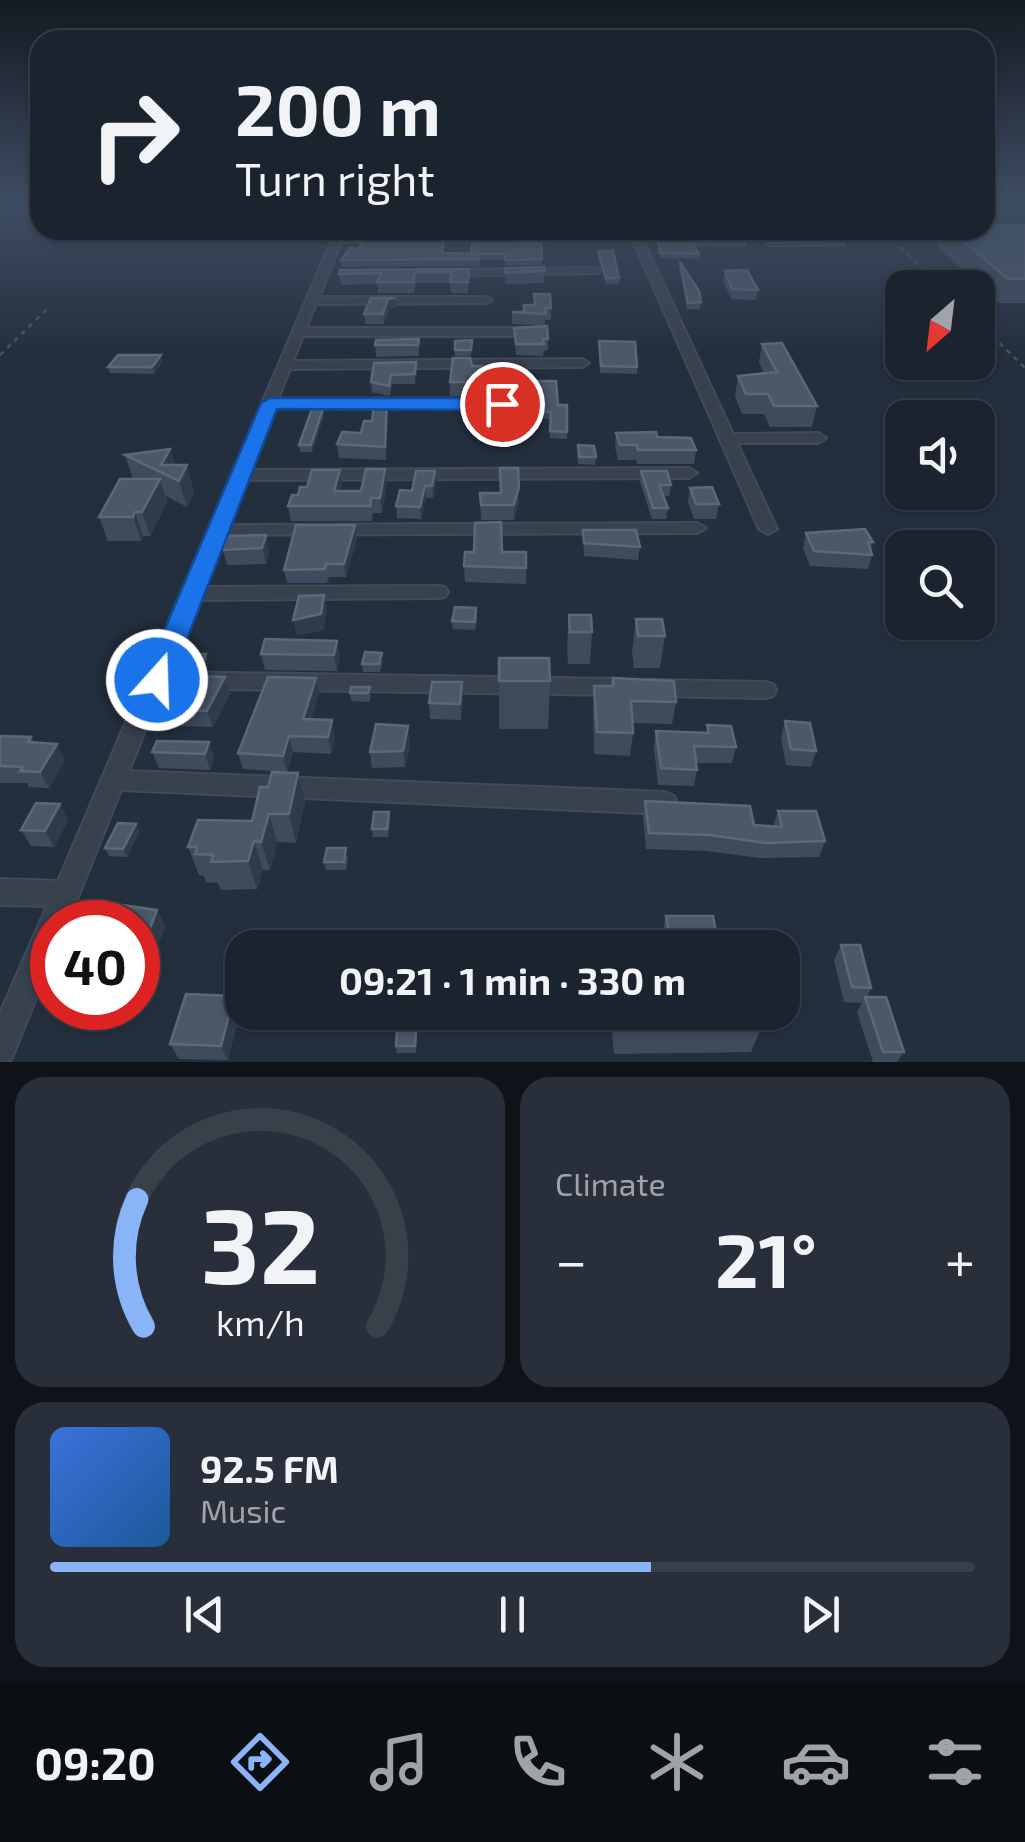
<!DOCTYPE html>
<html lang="en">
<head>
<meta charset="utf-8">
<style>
	:root { --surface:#1b232e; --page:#282f3a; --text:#f1f3f6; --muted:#a0a4aa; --line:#39404a; --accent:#8ab4f8 }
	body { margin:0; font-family:"Exo 2",sans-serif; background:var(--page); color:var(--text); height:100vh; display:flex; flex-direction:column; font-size:38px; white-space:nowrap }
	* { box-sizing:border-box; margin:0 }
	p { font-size:32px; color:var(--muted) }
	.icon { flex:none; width:55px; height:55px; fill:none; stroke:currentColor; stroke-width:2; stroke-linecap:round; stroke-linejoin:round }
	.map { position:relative; height:1062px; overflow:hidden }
	.panel { display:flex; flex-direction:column; gap:15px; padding:15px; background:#0f1319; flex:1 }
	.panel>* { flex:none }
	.top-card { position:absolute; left:30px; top:30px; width:965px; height:210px; border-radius:30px; box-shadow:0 2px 8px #0004,0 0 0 2px var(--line); background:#1b232e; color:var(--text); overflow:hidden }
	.needle { width:65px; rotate:208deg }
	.fabs { position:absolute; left:885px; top:270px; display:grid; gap:20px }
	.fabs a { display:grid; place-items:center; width:110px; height:110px; border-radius:20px; background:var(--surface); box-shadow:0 2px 8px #0004,0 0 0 2px var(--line); font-size:50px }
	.speed { position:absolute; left:30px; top:900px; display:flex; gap:20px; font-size:50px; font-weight:700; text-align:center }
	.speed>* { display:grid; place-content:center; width:130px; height:130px; border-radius:50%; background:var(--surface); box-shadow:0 2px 8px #0004,0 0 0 2px var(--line); line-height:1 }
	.speed .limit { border:15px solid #d22; background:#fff; color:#111 }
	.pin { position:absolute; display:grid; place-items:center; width:85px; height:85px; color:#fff; margin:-42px; border:5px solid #fff; border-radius:50%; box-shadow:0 2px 10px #0007 }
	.me { position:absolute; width:110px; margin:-55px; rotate:20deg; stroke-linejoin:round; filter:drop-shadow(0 0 8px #0008) }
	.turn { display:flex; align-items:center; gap:35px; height:210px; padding:0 40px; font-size:45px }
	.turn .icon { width:130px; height:130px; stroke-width:2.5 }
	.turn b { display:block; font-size:70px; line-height:85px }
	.big { font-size:75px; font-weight:700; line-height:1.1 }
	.panel .widget { flex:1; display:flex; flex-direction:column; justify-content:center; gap:15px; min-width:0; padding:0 35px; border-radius:30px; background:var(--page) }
	.panel .dial { align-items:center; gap:0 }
	.dial svg { height:260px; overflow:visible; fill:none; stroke:var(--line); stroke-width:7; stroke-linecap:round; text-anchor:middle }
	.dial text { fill:var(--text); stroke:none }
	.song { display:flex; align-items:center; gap:30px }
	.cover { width:120px; height:120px; border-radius:15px; background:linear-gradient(135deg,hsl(220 70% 55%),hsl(210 70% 35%)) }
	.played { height:10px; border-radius:5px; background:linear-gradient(90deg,var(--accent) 65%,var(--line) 65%) }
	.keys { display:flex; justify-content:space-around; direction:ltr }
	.heat { display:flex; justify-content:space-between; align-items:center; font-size:55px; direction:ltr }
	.panel .tiles { flex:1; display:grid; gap:15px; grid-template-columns:1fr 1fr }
	.widget:last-child { grid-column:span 2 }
	.trip { position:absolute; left:225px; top:930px; width:575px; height:100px; border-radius:30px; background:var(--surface); box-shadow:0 2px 8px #0004,0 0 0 2px var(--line); font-weight:700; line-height:100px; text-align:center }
	.tabs { display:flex; height:160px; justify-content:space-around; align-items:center; background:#0b0e12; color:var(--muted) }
	.tabs .icon { width:70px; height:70px }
	.tabs .selected { color:var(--accent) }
	.tabs b { font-size:45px; color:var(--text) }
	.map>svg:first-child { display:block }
</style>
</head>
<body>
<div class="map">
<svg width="1025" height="1062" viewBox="0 0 1025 1062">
	<rect width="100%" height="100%" fill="#242f3e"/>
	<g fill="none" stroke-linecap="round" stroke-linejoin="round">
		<defs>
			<g id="minor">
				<polygon points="336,230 346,230 343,236 965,231 970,234 965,237 643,240 733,434 818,433 826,438 818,443 737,443 777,529 768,534 759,529 633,240 341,242 319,297 486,297 492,300 486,303 316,304 306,328 536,328 542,332 536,336 303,336 293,361 582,359 589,363 582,367 290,369 278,399 503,400 510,404 503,408 275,407 249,470 689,468 697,473 689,478 245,480 227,525 697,523 706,528 697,533 223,535 202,587 438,586 445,587 448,592 445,597 438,598 197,600 168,672 615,679 623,681 626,687 623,693 615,695 162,688 129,771 665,792 674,796 677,803 674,810 665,814 121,790 68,922 52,922 52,959 11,1060 0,1062 0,1013 47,906 0,905 0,879 58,881"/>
				<polygon points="595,268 599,269 599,273 446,276 441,273 446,270"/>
				<polygon points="651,680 765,682 773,684 776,690 773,696 765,698 651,696 643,694 640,688 643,682"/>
			</g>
		</defs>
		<!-- minor casing -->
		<use href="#minor" stroke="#414a57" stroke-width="4"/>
		<!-- path -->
		<g stroke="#3f5557" stroke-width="2.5" stroke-dasharray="5 5" stroke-linecap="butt">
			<polyline points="900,247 942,288"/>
			<polyline points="978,322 1025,368"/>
			<polyline points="0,355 47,309"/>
		</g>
		<!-- minor -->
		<use href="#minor" fill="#38414e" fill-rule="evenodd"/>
	</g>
	<!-- wall -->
	<g fill="#3f4b5c">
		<polygon points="985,203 1011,203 1007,214 985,214"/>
		<polygon points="1025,225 1025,303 999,303 938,247 943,230 985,230"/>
		<polygon points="766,237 846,241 845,247 768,247 765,243"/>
		<polygon points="658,240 747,241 746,247 695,246 699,254 699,259 660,258"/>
		<polygon points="520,243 542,259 542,265 505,265 505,260 480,260 479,266 342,267 341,260 444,245 444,253 471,254"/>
		<polygon points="598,251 619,278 619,284 606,284 598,257"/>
		<polygon points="680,262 701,302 700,309 687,309 679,268"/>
		<polygon points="544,267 544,283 505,284 505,268"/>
		<polygon points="469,269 468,293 451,293 450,283 416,283 414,293 378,293 378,284 341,285 339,274"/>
		<polygon points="725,271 758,290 756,300 731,299 723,280"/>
		<polygon points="534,294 551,308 551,320 545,320 545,326 512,324 512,312 524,312 534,305"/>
		<polygon points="371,298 397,307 389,309 384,324 365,324 364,314"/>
		<polygon points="514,328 548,339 548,350 544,351 543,356 516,355"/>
		<polygon points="419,339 419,356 376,357 375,345"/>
		<polygon points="472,340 471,356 455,356 455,341"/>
		<polygon points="599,341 637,367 637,374 600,373"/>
		<polygon points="762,344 817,406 812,427 770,427 764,414 742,414 735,396 738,376 764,374 759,362"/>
		<polygon points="162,362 154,374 110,373 108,367"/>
		<polygon points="416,362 415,384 392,384 390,396 372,392 371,382"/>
		<polygon points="472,366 482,380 482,396 450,396 450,382"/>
		<polygon points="531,381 558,405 567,432 567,439 550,438 550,419 529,418"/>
		<polygon points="388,411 386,460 339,458 337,444 361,433 372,421"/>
		<polygon points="324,416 312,452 300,452 299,445"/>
		<polygon points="616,433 657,437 696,450 694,464 637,464 636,460 618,460 615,447"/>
		<polygon points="578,445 596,457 595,465 578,464"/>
		<polygon points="170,449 175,465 194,491 187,507 166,496 167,502 150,536 143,536 141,541 108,541 99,517 133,479 125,455"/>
		<polygon points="385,469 387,483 382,513 373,513 372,521 291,521 288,506 298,495 340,470 342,484 340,491 361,491"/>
		<polygon points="641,471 671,485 669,496 663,496 668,508 666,519 652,519 640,482"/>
		<polygon points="436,483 433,498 426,498 421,519 397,518 396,506 412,491"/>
		<polygon points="519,487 519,501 514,520 481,520 480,493 500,493"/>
		<polygon points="690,488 719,504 716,519 694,519 688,502"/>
		<polygon points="355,525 357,538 346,577 329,577 327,583 287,583 284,570"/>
		<polygon points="583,530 640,547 638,560 584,556"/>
		<polygon points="806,533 873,542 871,549 872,555 868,569 810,566 803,548"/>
		<polygon points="227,536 269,551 266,564 227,565 223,550"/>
		<polygon points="502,552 526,568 526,584 465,582 464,566"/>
		<polygon points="569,615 592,632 590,664 568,664 567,647"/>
		<polygon points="477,616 475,630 453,629 452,621"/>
		<polygon points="636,619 665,636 660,668 634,668 632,651"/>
		<polygon points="265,639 340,657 337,671 265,670 261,654"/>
		<polygon points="206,654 209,662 206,669 190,669 187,661"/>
		<polygon points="383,661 380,672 363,672 362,664"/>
		<polygon points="316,678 319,694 311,719 335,736 331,754 293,752 287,772 243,769 238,753"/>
		<polygon points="613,678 676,702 672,724 633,723 633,733 630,756 594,754 593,708 594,686 612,686"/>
		<polygon points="499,681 550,681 548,729 499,729"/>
		<polygon points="462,682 463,698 461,720 430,719 429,703"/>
		<polygon points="351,687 371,695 369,702 351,701 350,693"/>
		<polygon points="230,693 213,727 180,726 174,710"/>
		<polygon points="785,721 816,751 811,767 786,765 781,738"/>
		<polygon points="707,725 736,747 732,763 696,763 697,770 694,786 658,785 654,747 656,731 706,732"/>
		<polygon points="0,736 31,737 34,743 65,760 49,788 29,787 27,783 0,783"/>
		<polygon points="209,742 214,758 210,770 159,768 152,752"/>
		<polygon points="410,743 405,767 372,768 370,752"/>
		<polygon points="298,773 305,802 296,843 277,842 270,870 263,870 257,889 221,890 218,883 206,882 204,876 199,875 188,847 252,821 268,787"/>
		<polygon points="645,801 754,825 773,826 778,811 825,841 819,857 760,858 706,851 646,849 643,817"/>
		<polygon points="68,820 54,847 31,846 21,830"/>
		<polygon points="390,820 388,837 373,837 372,829"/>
		<polygon points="139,832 127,857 109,856 105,848"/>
		<polygon points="348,856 346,870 326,870 324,862"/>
		<polygon points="157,910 165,926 149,970 138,970 138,922"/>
		<polygon points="666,916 719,948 659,948"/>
		<polygon points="841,945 871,988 867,997 904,1052 897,1062 873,1062 857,1012 862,1003 844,1002 834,960"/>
		<polygon points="234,996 240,1011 228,1060 179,1059 170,1044"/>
		<polygon points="610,1012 762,1012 764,1021 751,1052 614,1054"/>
		<polygon points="417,1014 418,1022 416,1053 397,1053 396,1046"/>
	</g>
	<!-- shaded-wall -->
	<g fill="#2f3b4b">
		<polygon points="396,298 397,307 389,309 384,324 383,314 388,299"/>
		<polygon points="161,355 162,362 154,374 152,367"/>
		<polygon points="387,398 388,411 386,460 385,447"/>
		<polygon points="323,409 324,416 312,452 311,445"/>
		<polygon points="170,449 177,475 161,465"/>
		<polygon points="187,465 194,491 187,507 179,481"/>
		<polygon points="385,469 387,483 382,513 380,498"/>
		<polygon points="340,470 342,484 336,505 334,491"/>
		<polygon points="435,471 436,483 433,498 432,486"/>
		<polygon points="160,479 167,502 150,536 142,512"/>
		<polygon points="425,486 426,498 421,519 420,507"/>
		<polygon points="519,487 519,501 514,520 514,505"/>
		<polygon points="135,512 143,536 141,541 133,517"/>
		<polygon points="355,525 357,538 346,577 344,564"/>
		<polygon points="266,535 269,551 266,564 262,548"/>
		<polygon points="324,595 327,611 324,630 297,636 293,620"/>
		<polygon points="337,641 340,657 337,671 334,655"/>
		<polygon points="206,654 209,662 206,669 204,661"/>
		<polygon points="225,677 230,693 213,727 207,711"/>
		<polygon points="316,678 319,694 307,735 303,719"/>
		<polygon points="462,682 463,698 461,720 460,704"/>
		<polygon points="332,720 335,736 331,754 328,737"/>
		<polygon points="408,726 410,743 405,767 403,751"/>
		<polygon points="289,736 293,752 287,772 283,756"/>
		<polygon points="209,742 214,758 210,770 205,754"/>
		<polygon points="57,744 65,760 49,788 40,772"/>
		<polygon points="298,773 305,802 296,843 289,814"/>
		<polygon points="60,804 68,820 54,847 45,831"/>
		<polygon points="269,814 277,842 270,870 261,842"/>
		<polygon points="136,824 139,832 127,857 123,849"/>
		<polygon points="254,841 263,870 257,889 248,861"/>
		<polygon points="157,910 165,926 149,970 140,955"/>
		<polygon points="234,996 240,1011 228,1060 221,1046"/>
	</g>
	<!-- building -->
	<g fill="#4b5868" stroke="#5c6777" stroke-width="2.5">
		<polygon points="985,225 1025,225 1025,279 1008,279 950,230 985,230"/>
		<polygon points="746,237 747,241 691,240 699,254 660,253 658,240"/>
		<polygon points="766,237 842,237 846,241 769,242"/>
		<polygon points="363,239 444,239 442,253 479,254 478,259 341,260 350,248 359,249"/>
		<polygon points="473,239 520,239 520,243 541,243 542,259 505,260 505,254 471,254"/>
		<polygon points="598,251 613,251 619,278 606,278"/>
		<polygon points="680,262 699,291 701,302 688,303"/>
		<polygon points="544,267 544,271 505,273 505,268"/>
		<polygon points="469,269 468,282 450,282 452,272 415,272 413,282 377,282 381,273 339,274 340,270"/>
		<polygon points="747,270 758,290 732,289 725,271"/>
		<polygon points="534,294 550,294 551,308 545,308 546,314 512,312 524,312 524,305 535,305"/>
		<polygon points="371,298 396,298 388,299 383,314 364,314"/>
		<polygon points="547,326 548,339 543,339 544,344 516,344 514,328"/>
		<polygon points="419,339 418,345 375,345 376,340"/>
		<polygon points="472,340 471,350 455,350 455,341"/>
		<polygon points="599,341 635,342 637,367 601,366"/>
		<polygon points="782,343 817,406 774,406 768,394 746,394 738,376 777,372 762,344"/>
		<polygon points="118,355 161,355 152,367 108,367"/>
		<polygon points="453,358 470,358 472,366 482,366 481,382 450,382"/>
		<polygon points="416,362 415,374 391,375 389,386 371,382 374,363"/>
		<polygon points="531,381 556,381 558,405 567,405 567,432 550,431 551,412 529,411"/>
		<polygon points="375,398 387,398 385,447 337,444 342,432 361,433 364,421 372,421"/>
		<polygon points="313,406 323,409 311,445 299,445"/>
		<polygon points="656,432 657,437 691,438 696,450 638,450 637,445 620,445 616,433"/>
		<polygon points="578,445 594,446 596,457 579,457"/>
		<polygon points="170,449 161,465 187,465 179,481 125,455"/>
		<polygon points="500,468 518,468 519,487 514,505 481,505 480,493 501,493"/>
		<polygon points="366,469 385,469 380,498 371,498 370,506 288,506 292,495 298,495 300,487 307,487 312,470 340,470 334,491 361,491"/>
		<polygon points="416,471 435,471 432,486 425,486 420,507 396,506 400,490 412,491"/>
		<polygon points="641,471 667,471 671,485 659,485 668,508 653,508"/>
		<polygon points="120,479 160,479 142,512 135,512 133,517 99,517"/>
		<polygon points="712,487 719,504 696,504 690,488"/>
		<polygon points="501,522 502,552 526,552 526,568 464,566 465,552 474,552 475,523"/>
		<polygon points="296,525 355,525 344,564 326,564 325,569 284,570"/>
		<polygon points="865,529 873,542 868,542 872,555 814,551 806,533"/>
		<polygon points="583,530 636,530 640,547 584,543"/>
		<polygon points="266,535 262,548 223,550 227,536"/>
		<polygon points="324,595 321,614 293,620 299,596"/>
		<polygon points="455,607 476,608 475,622 452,621"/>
		<polygon points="569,615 591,615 592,632 570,632"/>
		<polygon points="636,619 662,619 665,636 638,636"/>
		<polygon points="265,639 337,641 334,655 261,654"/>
		<polygon points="365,652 382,653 379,664 362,664"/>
		<polygon points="190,654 206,654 204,661 187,661"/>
		<polygon points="499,658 549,658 550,681 499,681"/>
		<polygon points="190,676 225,677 207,711 174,710"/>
		<polygon points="268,677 316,678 303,719 332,720 328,737 289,736 283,756 238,753"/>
		<polygon points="613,678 674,681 676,702 631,701 633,733 597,732 594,686 613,686"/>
		<polygon points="432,682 462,682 460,704 429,703"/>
		<polygon points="351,687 370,687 368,693 350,693"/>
		<polygon points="785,721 810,723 816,751 791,749"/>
		<polygon points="376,724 408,726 403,751 370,752"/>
		<polygon points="707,725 731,726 736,747 694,746 697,770 661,768 656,731 709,733"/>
		<polygon points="0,736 31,737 28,742 57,744 40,772 20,771 23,767 0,766"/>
		<polygon points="157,741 209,742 205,754 152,752"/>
		<polygon points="272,772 298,773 289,814 269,814 261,842 254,841 248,861 211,862 213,855 195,854 197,847 188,847 198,820 252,821 260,787 268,787"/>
		<polygon points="645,801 750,806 754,825 782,827 778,811 816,811 825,841 765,843 710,835 649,833"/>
		<polygon points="36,803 60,804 45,831 21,830"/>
		<polygon points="374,812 389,812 387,829 372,829"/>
		<polygon points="118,823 136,824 123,849 105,848"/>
		<polygon points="327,848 346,848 344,862 324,862"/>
		<polygon points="122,905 157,910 140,955 138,955 138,922 115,922"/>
		<polygon points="666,916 713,916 719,948 671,948"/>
		<polygon points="841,945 860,945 871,988 852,987"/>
		<polygon points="186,994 234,996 221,1046 170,1044"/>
		<polygon points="865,997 886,997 904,1052 883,1052"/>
		<polygon points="619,1012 762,1012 764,1021 620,1023"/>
		<polygon points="398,1014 417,1014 415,1046 396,1046"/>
	</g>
	<!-- sky -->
	<linearGradient id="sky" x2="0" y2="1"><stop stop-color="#141a22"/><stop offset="0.58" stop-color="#3f4d63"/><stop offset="1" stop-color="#3f4d63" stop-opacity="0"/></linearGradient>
	<rect width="1025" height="352" fill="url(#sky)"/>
	<!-- route -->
	<polygon fill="#1a73e8" stroke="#114b97" stroke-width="2.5" points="270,398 502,398 512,404 502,410 277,409 171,680 167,688 157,691 147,688 143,680 261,403"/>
</svg>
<div class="fabs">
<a><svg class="needle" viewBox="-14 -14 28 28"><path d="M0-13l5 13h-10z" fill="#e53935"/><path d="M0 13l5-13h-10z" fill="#a0a4aa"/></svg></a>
<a><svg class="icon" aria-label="sound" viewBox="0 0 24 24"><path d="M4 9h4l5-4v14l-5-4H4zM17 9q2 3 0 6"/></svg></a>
<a><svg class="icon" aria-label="search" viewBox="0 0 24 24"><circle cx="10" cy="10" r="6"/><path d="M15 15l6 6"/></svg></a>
</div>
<div class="speed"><div class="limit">40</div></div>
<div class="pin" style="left:502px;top:404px;background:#d93025"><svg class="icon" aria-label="arrive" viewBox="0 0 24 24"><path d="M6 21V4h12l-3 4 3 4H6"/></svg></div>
<svg class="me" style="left:157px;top:680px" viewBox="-20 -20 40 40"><circle r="17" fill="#1a73e8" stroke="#fff" stroke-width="3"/><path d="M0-11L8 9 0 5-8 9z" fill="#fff"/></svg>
<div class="trip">09:21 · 1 min · 330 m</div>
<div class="top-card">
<div class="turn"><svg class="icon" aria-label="right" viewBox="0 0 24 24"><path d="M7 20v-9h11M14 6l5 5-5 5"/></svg><div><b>200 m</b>Turn right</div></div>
</div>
</div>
<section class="panel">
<div class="tiles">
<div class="widget dial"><svg viewBox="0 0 100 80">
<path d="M14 69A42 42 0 1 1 86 69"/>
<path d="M14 69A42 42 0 0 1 12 30" stroke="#8ab4f8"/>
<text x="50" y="56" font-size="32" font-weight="700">32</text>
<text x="50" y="72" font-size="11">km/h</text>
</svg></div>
<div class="widget"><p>Climate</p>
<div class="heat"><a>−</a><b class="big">21°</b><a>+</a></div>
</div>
<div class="widget">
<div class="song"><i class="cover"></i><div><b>92.5 FM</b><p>Music</p></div></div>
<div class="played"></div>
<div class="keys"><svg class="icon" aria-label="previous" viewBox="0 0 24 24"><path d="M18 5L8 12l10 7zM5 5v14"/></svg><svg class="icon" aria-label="pause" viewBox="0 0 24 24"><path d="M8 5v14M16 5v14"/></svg><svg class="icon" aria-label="next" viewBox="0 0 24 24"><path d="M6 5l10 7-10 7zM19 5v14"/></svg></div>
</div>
</div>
</section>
<nav class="tabs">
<b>09:20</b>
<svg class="icon selected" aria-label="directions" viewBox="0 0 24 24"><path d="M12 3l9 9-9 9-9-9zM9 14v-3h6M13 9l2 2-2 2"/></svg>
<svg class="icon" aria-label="music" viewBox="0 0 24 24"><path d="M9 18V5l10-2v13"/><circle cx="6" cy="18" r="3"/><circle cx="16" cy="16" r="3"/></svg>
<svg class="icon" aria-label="phone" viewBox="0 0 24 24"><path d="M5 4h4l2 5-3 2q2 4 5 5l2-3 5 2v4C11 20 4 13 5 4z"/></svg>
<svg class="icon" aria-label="climate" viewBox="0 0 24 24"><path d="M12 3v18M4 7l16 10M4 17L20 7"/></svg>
<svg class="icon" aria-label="car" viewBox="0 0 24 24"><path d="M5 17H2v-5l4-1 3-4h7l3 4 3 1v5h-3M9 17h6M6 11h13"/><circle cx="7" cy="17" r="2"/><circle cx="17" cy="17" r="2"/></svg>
<svg class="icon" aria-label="filters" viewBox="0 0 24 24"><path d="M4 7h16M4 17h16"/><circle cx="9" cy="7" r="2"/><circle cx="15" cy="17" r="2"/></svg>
</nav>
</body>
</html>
